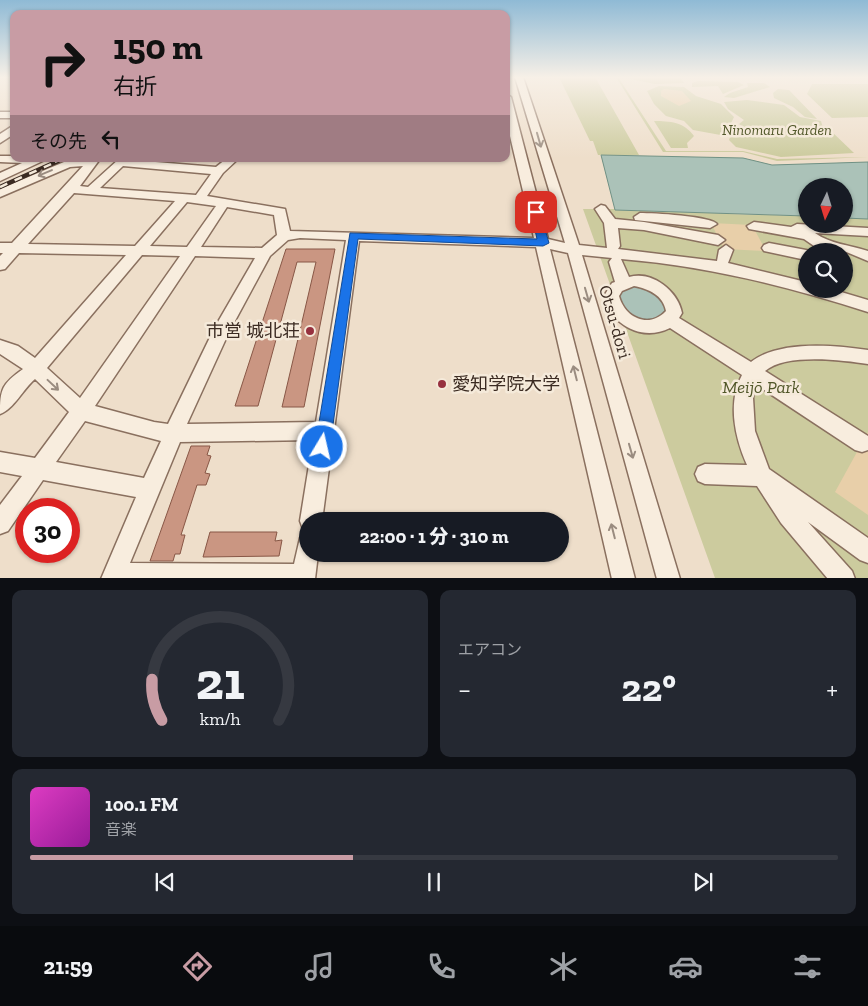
<!DOCTYPE html>
<html lang="ja">
<head>
<meta charset="utf-8">
<style>
	:root { --surface:#171b24; --page:#242831; --text:#f1f3f6; --muted:#9ea1a6; --line:#363941; --accent:#c89ca4 }
	body { margin:0; font-family:"Zilla Slab","Noto Sans JP",serif; background:var(--page); color:var(--text); height:100vh; display:flex; flex-direction:column; font-size:19px; white-space:nowrap }
	* { box-sizing:border-box; margin:0 }
	p { font-size:16px; color:var(--muted) }
	.icon { flex:none; width:28px; height:28px; fill:none; stroke:currentColor; stroke-width:2; stroke-linecap:round; stroke-linejoin:round }
	.map { position:relative; height:578px; overflow:hidden }
	.drawer { display:flex; flex-direction:column; gap:12px; padding:12px; background:#0d0f14; flex:1 }
	.drawer>* { flex:none }
	.banner { position:absolute; left:10px; top:10px; width:500px; height:152px; border-radius:10px; box-shadow:0 1px 4px #0004; background:#c89ca4; color:#111; overflow:hidden }
	.needle { width:32px; rotate:184deg }
	.fabs { position:absolute; left:798px; top:178px; display:grid; gap:10px }
	.fabs a { display:grid; place-items:center; width:55px; height:55px; border-radius:50%; background:var(--surface); box-shadow:0 1px 4px #0004; font-size:25px }
	.speed { position:absolute; left:15px; top:498px; display:flex; gap:10px; font-size:25px; font-weight:700; text-align:center }
	.speed>* { display:grid; place-content:center; width:65px; height:65px; border-radius:50%; background:var(--surface); box-shadow:0 1px 4px #0004; line-height:1 }
	.speed .limit { border:8px solid #d22; background:#fff; color:#111 }
	.pin { position:absolute; display:grid; place-items:center; width:42px; height:42px; color:#fff; margin:-21px; border-radius:10px; box-shadow:0 2px 8px #0006 }
	.me { position:absolute; width:55px; margin:-28px; rotate:9deg; stroke-linejoin:round; filter:drop-shadow(0 0 4px #0008) }
	.turn { display:flex; align-items:center; gap:18px; height:105px; padding:0 20px; font-size:22px }
	.turn .icon { width:65px; height:65px; stroke-width:2.5 }
	.turn b { display:block; font-size:35px; line-height:42px }
	.then { display:flex; align-items:center; height:48px; padding:0 20px; background:#0003; gap:10px; font-size:19px }
	.big { font-size:38px; font-weight:800; line-height:1.1 }
	.drawer .widget { flex:1; display:flex; flex-direction:column; justify-content:center; gap:8px; min-width:0; padding:0 18px; border-radius:10px; background:var(--page) }
	.drawer .dial { align-items:center; gap:0 }
	.dial svg { height:130px; overflow:visible; fill:none; stroke:var(--line); stroke-width:7; stroke-linecap:round; text-anchor:middle }
	.dial text { fill:var(--text); stroke:none }
	.song { display:flex; align-items:center; gap:15px }
	.cover { width:60px; height:60px; border-radius:8px; background:linear-gradient(135deg,hsl(310 70% 55%),hsl(300 70% 35%)) }
	.played { height:5px; border-radius:2px; background:linear-gradient(90deg,var(--accent) 40%,var(--line) 40%) }
	.keys { display:flex; justify-content:space-around; direction:ltr }
	.heat { display:flex; justify-content:space-between; align-items:center; font-size:28px; direction:ltr }
	.drawer .tiles { flex:1; display:grid; gap:12px; grid-template-columns:1fr 1fr }
	.widget:last-child { grid-column:span 2 }
	.trip { position:absolute; left:299px; top:512px; width:270px; height:50px; border-radius:25px; background:var(--surface); box-shadow:0 1px 4px #0004; font-weight:800; line-height:50px; text-align:center }
	.dock { display:flex; height:80px; justify-content:space-around; align-items:center; background:#090b0e; color:var(--muted) }
	.dock .icon { width:35px; height:35px }
	.dock .on { color:var(--accent) }
	.dock b { font-size:22px; color:var(--text) }
	.map>svg:first-child { display:block }
</style>
</head>
<body>
<div class="map">
<svg width="868" height="579" viewBox="0 0 868 579">
	<rect width="100%" height="100%" fill="#eedeca"/>
	<!-- green -->
	<g fill="#cccb9e" fill-rule="evenodd">
		<polygon points="559,77 595,77 639,155 598,155 593,141 590,141"/>
		<polygon points="616,77 618,77 666,151 743,151 777,159 868,157 777,161 743,152 663,152"/>
		<polygon points="621,77 680,77 684,83 655,84"/>
		<polygon points="698,81 738,82 744,85 723,94 718,86 692,87 692,83"/>
		<polygon points="747,83 764,83 770,87 734,98 724,97 730,93 748,87"/>
		<polygon points="812,84 868,84 868,117 832,118 807,94"/>
		<polygon points="659,86 684,87 696,96 721,104 734,117 731,123 736,131 726,136 693,130 684,121 666,116 654,104 647,91"/>
		<polygon points="778,89 789,90 817,119 805,117 793,107 774,98 773,93"/>
		<polygon points="747,100 784,105 800,117 821,121 823,128 830,130 854,153 781,157 736,147 729,140 730,137 738,133 751,132 739,124 744,120 728,109 724,102"/>
		<path d="M654 121C670 121 684 122 694 136L687 143 688 148H671Z"/>
		<path d="M601 155 743 158 772 165 868 162 822 170 728 214 806 216V224H844V218L868 219V578H715L583 209H615ZM806 251H844V289H806Z"/>
	</g>
	<!-- sand -->
	<g fill="#e8cfa9">
		<polygon points="664,89 682,91 691,101 679,106 661,96 661,91"/>
		<polygon points="711,223 752,225 766,251 724,249"/>
		<polygon points="868,432 868,515 835,492"/>
	</g>
	<!-- water -->
	<g fill="#abc2b8" stroke="#719185">
		<polygon points="601,155 743,158 772,165 868,162 868,219 844,218 844,186 806,186 806,216 615,210"/>
		<path d="M633 286C648 287 660 295 666 308L661 317C640 323 622 318 619 295L621 290Z"/>
	</g>
	<!-- building -->
	<g fill="#ca9682" stroke="#885746">
		<polygon points="286,249 335,249 304,407 282,407 316,262 297,262 258,406 235,406"/>
		<polygon points="191,446 210,446 207,455 211,456 205,473 210,474 206,485 197,485 181,535 185,535 180,554 175,554 173,561 150,561"/>
		<polygon points="210,532 277,532 275,541 282,540 279,556 203,557"/>
	</g>
	<g fill="none" stroke-linecap="round" stroke-linejoin="round">
		<defs>
			<g id="minor">
				<path d="M515 77H523L579 245 607 248 604 223 595 209 601 205 605 206 615 219 644 222 718 235 725 240 718 245 644 230 618 228 620 246 618 249 717 261 719 250 726 245 733 250 728 263 806 282V289H831L868 300V312C787 286 707 266 621 259L629 277C652 270 678 291 682 313L679 318 751 362C779 340 834 345 868 350V364C842 360 786 353 765 371L868 436V450L862 452 855 450 755 384 753 398 755 431 769 469 868 538V563L860 560 808 522 852 571 855 579H828L781 523 757 486 705 484 698 481 695 474 698 467 705 464 747 465C735 438 727 403 742 375L670 328C642 342 611 325 604 296L612 283 615 282 609 262 612 258 582 255 680 579H657L568 253 550 249 635 579H612L536 247 359 241 322 521H308V530L303 529 300 521 313 440 180 442 130 563 294 564 300 538 308 535V554H318L315 579H101L136 497 43 480 8 531 0 534V505L22 476 0 472V452L35 458 69 412 35 379C23 389 14 409 0 414 0 389 2 384 23 369L0 354V340L18 346 35 358 126 255 19 253 5 269 0 270V256L3 253H0V243H12L83 166 70 167 0 197V189L64 162 100 159 80 186 88 187 119 159 216 167 226 159H238L223 173 207 196 285 209 290 231 534 238 506 119V94L511 97 548 239 565 243ZM123 166 211 174 196 195 100 188ZM74 193 175 201 135 246 28 244ZM187 202 216 206 187 247 150 246ZM227 207 274 215 277 235 262 248 201 247ZM300 238 346 240 316 422 187 424 229 332 270 256 288 240ZM142 255 180 256 80 398 47 368ZM195 256 255 258 215 327 168 424 154 422 95 406ZM634 286C649 289 663 295 666 311 649 329 625 318 619 296L622 291ZM85 421 161 441 144 478 56 462Z"/>
				<rect x="0" y="112" width="14" height="6"/>
				<polygon points="14,125 14,134 0,143 0,134"/>
				<polygon points="0,156 14,156 14,159 47,159 0,181 0,173 22,163 0,162"/>
				<path d="M640 213C653 213 710 216 717 224L710 228 635 220 634 217Z"/>
				<path d="M754 222 791 227 797 224 868 228V236L815 233C830 244 850 245 868 251V261L844 251 817 248 804 239 749 229 747 226Z"/>
				<polygon points="769,243 806,250 810,251 806,251 806,260 764,251 762,248 764,245"/>
			</g>
		</defs>
		<!-- minor casing -->
		<use href="#minor" stroke="#8a705f" stroke-width="3"/>
		<!-- minor -->
		<use href="#minor" fill="#f8edde" fill-rule="evenodd"/>
		<defs>
			<polyline id="rail-far1" points="55,162 63,159"/>
			<polyline id="rail" points="0,187 58,161"/>
		</defs>
		<!-- rail-far1 casing -->
		<use href="#rail-far1" stroke="#3b2b22" stroke-width="3"/>
		<!-- rail casing -->
		<use href="#rail" stroke="#3b2b22" stroke-width="4.5"/>
		<!-- rail-far1 -->
		<use href="#rail-far1" stroke="#f5eada" stroke-width="2" stroke-dasharray="6" stroke-linecap="butt"/>
		<!-- rail -->
		<use href="#rail" stroke="#f5eada" stroke-width="2.5" stroke-dasharray="8" stroke-linecap="butt"/>
	</g>
	<!-- one-way arrows -->
	<defs><path id="oneway-shaft" d="M-6 0H5M1.5-3L5.5 0L1.5 3" fill="none" stroke-width="1.6" stroke-linecap="round" stroke-linejoin="round" transform="scale(1.25)"/></defs>
	<g stroke="#9a8c80">
		<use href="#oneway-shaft" transform="translate(539 140) rotate(74)"/>
		<use href="#oneway-shaft" transform="translate(45 173) rotate(157)"/>
		<use href="#oneway-shaft" transform="translate(587 295) rotate(74)"/>
		<use href="#oneway-shaft" transform="translate(575 373) rotate(-104)"/>
		<use href="#oneway-shaft" transform="translate(53 385) rotate(43)"/>
		<use href="#oneway-shaft" transform="translate(631 451) rotate(74)"/>
		<use href="#oneway-shaft" transform="translate(613 531) rotate(-104)"/>
	</g>
	<!-- sky -->
	<linearGradient id="sky" x2="0" y2="1"><stop stop-color="#8fbad5"/><stop offset="0.49" stop-color="#f7f0e7"/><stop offset="1" stop-color="#f7f0e7" stop-opacity="0"/></linearGradient>
	<rect width="868" height="158" fill="url(#sky)"/>
	<!-- route -->
	<polygon fill="#1a73e8" stroke="#114b97" points="536,209 540,212 549,243 543,246 358,239 330,447 327,452 322,454 317,452 315,447 350,233 537,239 531,212"/>
	<!-- markers -->
	<g fill="#97313f" stroke="#f5eada" stroke-width="2">
		<circle cx="310" cy="331" r="5"/>
		<circle cx="442" cy="384" r="5"/>
	</g>
	<g text-anchor="middle" stroke-width="5" stroke-linejoin="round" paint-order="stroke">
		<!-- far-park labels -->
		<g font-size="15" font-style="italic" fill="#515729" stroke="#f5eada">
			<text x="777" y="135">Ninomaru Garden</text>
		</g>
		<!-- street labels -->
		<g font-size="18" fill="#3b2b22" stroke="#f5eada">
			<text transform="translate(615 322) rotate(74)" y="6">Otsu-dori</text>
		</g>
		<!-- poi labels -->
		<g font-size="18" fill="#3b2b22" stroke="#f5eada" text-anchor="end">
			<text x="300" y="337">市営 城北荘</text>
			<text x="452" y="390" text-anchor="start">愛知学院大学</text>
		</g>
		<!-- park labels -->
		<g font-size="18" font-style="italic" fill="#515729" stroke="#f5eada">
			<text x="761" y="393">Meijō Park</text>
		</g>
	</g>
</svg>
<div class="fabs">
<a><svg class="needle" viewBox="-14 -14 28 28"><path d="M0-13l5 13h-10z" fill="#e53935"/><path d="M0 13l5-13h-10z" fill="#9ea1a6"/></svg></a>
<a><svg class="icon" aria-label="search" viewBox="0 0 24 24"><circle cx="10" cy="10" r="6"/><path d="M15 15l6 6"/></svg></a>
</div>
<div class="speed"><div class="limit">30</div></div>
<div class="pin" style="left:536px;top:212px;background:#d93025"><svg class="icon" aria-label="arrive" viewBox="0 0 24 24"><path d="M6 21V4h12l-3 4 3 4H6"/></svg></div>
<svg class="me" style="left:322px;top:447px" viewBox="-20 -20 40 40"><circle r="17" fill="#1a73e8" stroke="#fff" stroke-width="3"/><path d="M0-11L8 9 0 5-8 9z" fill="#fff"/></svg>
<div class="trip">22:00 · 1 分 · 310 m</div>
<div class="banner">
<div class="turn"><svg class="icon" aria-label="right" viewBox="0 0 24 24"><path d="M7 20v-9h11M14 6l5 5-5 5"/></svg><div><b>150 m</b>右折</div></div>
<div class="then">その先<svg class="icon" aria-label="left" viewBox="0 0 24 24"><path d="M17 20v-9H6M10 6l-5 5 5 5"/></svg></div>
</div>
</div>
<section class="drawer">
<div class="tiles">
<div class="widget dial"><svg viewBox="0 0 100 80">
<path d="M14 69A42 42 0 1 1 86 69"/>
<path d="M14 69A42 42 0 0 1 8 44" stroke="#c89ca4"/>
<text x="50" y="56" font-size="32" font-weight="700">21</text>
<text x="50" y="72" font-size="11">km/h</text>
</svg></div>
<div class="widget"><p>エアコン</p>
<div class="heat"><a>−</a><b class="big">22°</b><a>+</a></div>
</div>
<div class="widget">
<div class="song"><i class="cover"></i><div><b>100.1 FM</b><p>音楽</p></div></div>
<div class="played"></div>
<div class="keys"><svg class="icon" aria-label="previous" viewBox="0 0 24 24"><path d="M18 5L8 12l10 7zM5 5v14"/></svg><svg class="icon" aria-label="pause" viewBox="0 0 24 24"><path d="M8 5v14M16 5v14"/></svg><svg class="icon" aria-label="next" viewBox="0 0 24 24"><path d="M6 5l10 7-10 7zM19 5v14"/></svg></div>
</div>
</div>
</section>
<nav class="dock">
<b>21:59</b>
<svg class="icon on" aria-label="directions" viewBox="0 0 24 24"><path d="M12 3l9 9-9 9-9-9zM9 14v-3h6M13 9l2 2-2 2"/></svg>
<svg class="icon" aria-label="music" viewBox="0 0 24 24"><path d="M9 18V5l10-2v13"/><circle cx="6" cy="18" r="3"/><circle cx="16" cy="16" r="3"/></svg>
<svg class="icon" aria-label="phone" viewBox="0 0 24 24"><path d="M5 4h4l2 5-3 2q2 4 5 5l2-3 5 2v4C11 20 4 13 5 4z"/></svg>
<svg class="icon" aria-label="climate" viewBox="0 0 24 24"><path d="M12 3v18M4 7l16 10M4 17L20 7"/></svg>
<svg class="icon" aria-label="car" viewBox="0 0 24 24"><path d="M5 17H2v-5l4-1 3-4h7l3 4 3 1v5h-3M9 17h6M6 11h13"/><circle cx="7" cy="17" r="2"/><circle cx="17" cy="17" r="2"/></svg>
<svg class="icon" aria-label="filters" viewBox="0 0 24 24"><path d="M4 7h16M4 17h16"/><circle cx="9" cy="7" r="2"/><circle cx="15" cy="17" r="2"/></svg>
</nav>
</body>
</html>
